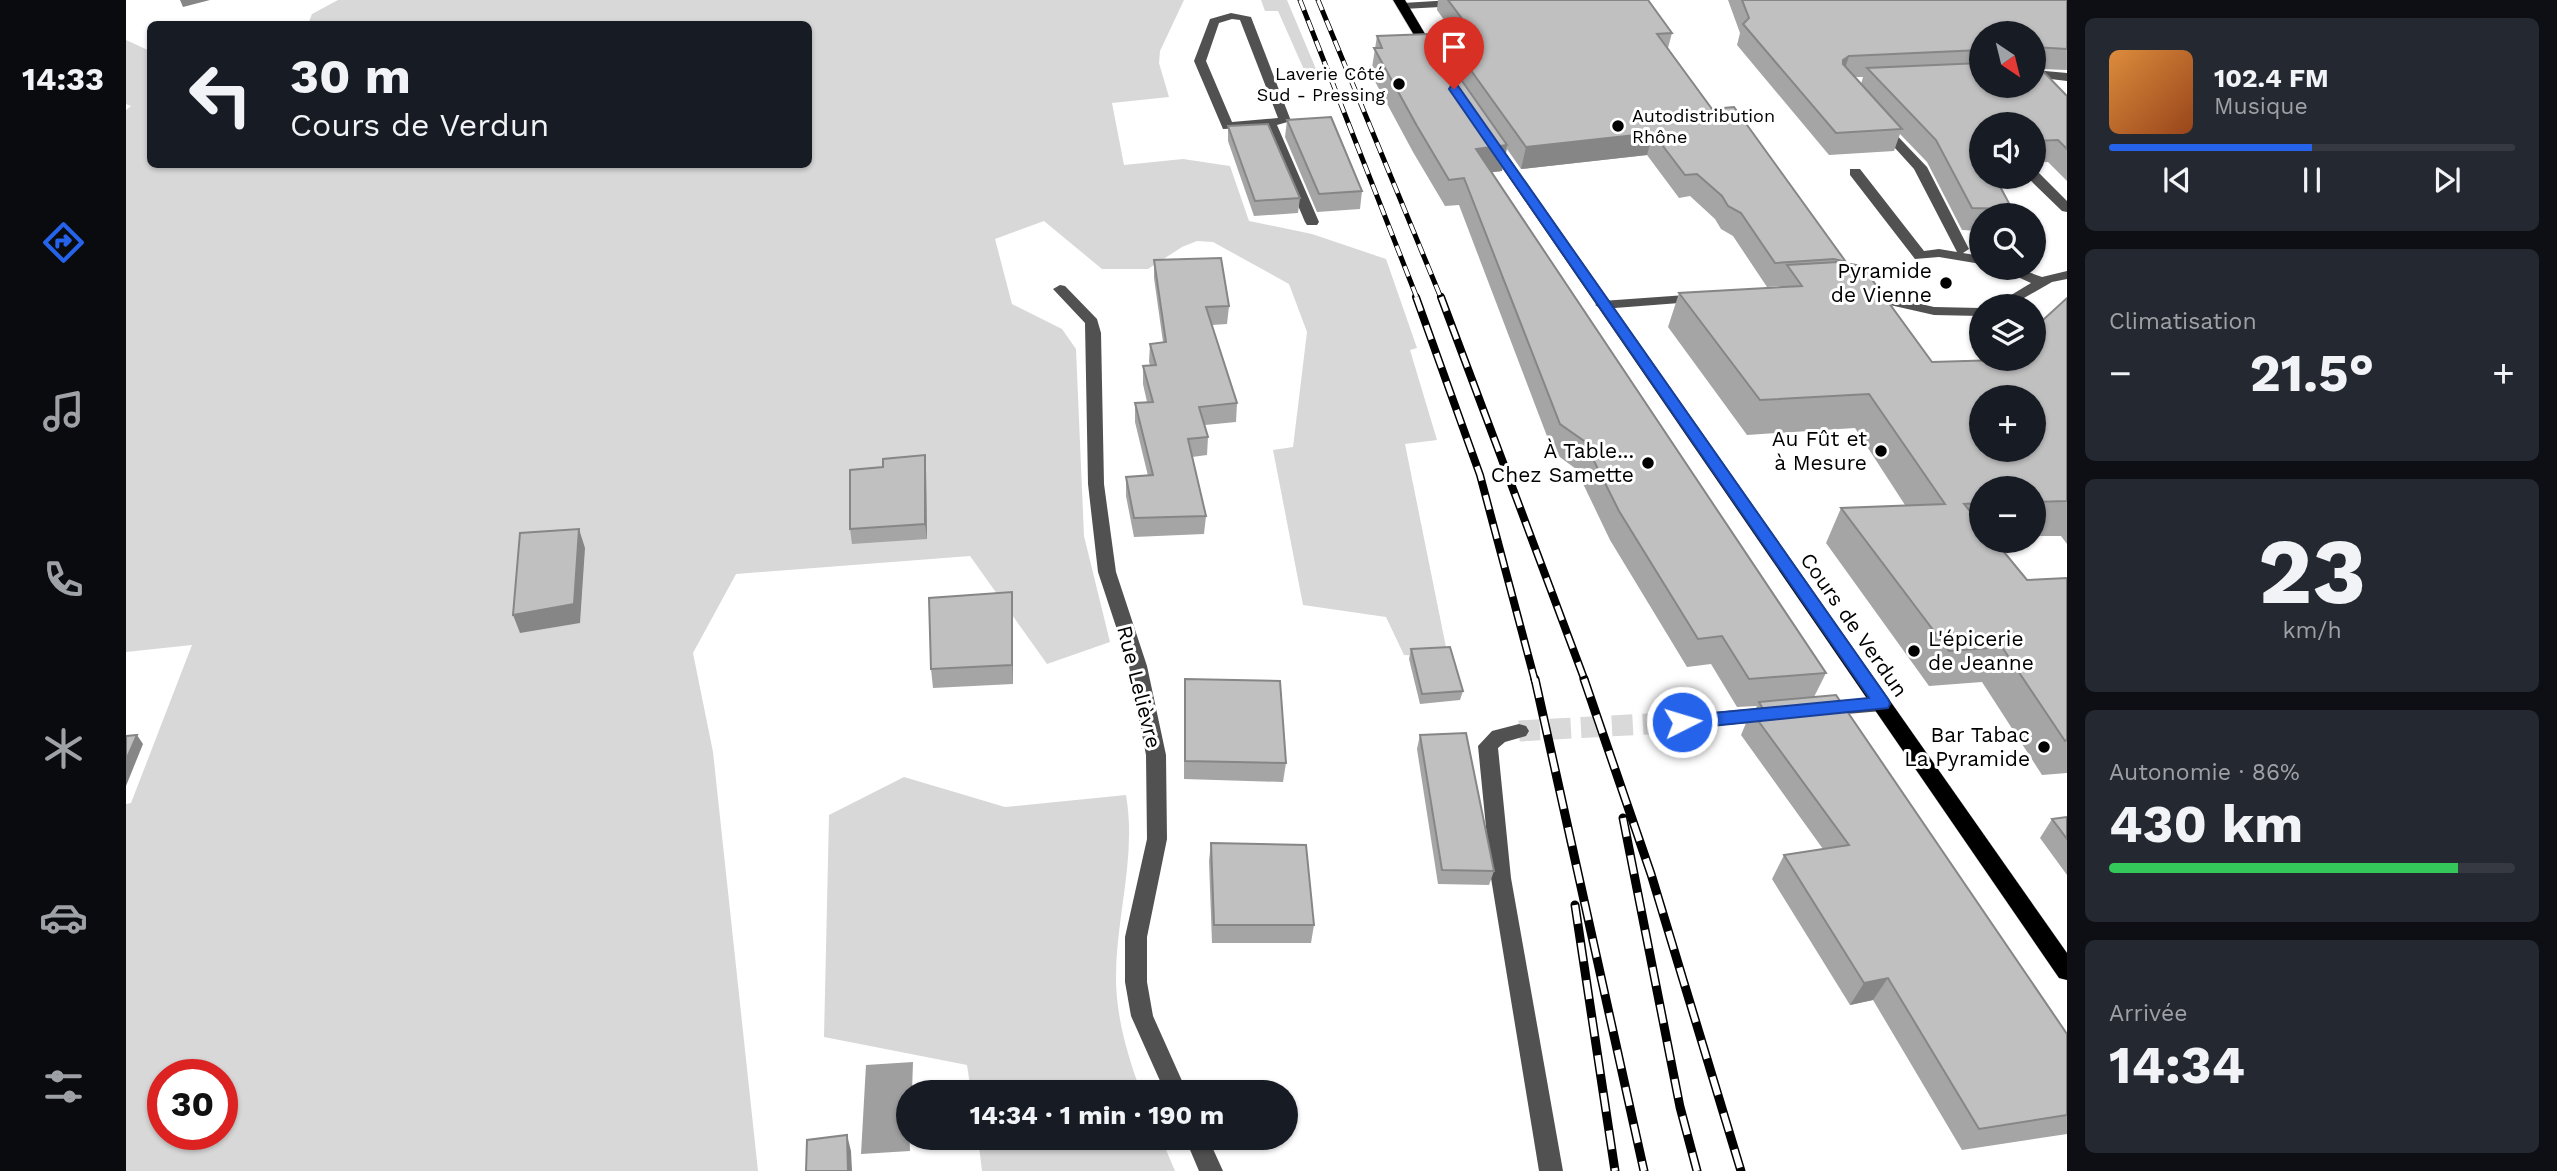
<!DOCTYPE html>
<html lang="fr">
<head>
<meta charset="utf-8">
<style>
	:root { --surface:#171b24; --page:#242831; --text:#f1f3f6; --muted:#9ea1a6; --line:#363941; --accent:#2563eb }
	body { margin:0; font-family:"Work Sans",sans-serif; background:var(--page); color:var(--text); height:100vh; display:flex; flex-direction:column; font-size:26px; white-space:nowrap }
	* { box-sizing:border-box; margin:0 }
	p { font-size:23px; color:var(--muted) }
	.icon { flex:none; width:38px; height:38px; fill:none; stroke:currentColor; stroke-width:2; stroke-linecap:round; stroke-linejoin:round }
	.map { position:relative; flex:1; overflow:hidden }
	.side { display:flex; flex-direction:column; gap:18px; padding:18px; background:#0d0f14; width:490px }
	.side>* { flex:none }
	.banner { position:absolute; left:21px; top:21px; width:665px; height:147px; border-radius:10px; box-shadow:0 2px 5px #0004; background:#171b24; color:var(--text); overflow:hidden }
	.needle { width:46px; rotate:145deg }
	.tools { position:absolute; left:1843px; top:21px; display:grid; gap:14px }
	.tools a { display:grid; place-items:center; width:77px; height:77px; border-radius:50%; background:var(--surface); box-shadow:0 2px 5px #0004; font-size:35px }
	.speed { position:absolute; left:21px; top:1059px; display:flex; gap:14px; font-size:35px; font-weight:700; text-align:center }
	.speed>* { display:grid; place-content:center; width:91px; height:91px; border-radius:50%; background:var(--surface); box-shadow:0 2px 5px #0004; line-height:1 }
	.speed .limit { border:10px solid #d22; background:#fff; color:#111 }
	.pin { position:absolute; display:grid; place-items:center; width:60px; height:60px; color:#fff; margin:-72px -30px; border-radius:50% 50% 50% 0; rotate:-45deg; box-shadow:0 0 7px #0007 }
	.pin .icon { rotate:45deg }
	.me { position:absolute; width:77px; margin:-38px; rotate:85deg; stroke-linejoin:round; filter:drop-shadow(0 0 5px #0008) }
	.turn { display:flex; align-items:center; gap:24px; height:147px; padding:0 28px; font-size:32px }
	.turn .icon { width:91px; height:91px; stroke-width:2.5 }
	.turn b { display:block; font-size:49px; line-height:60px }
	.big { font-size:52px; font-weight:700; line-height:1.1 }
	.side .tile { flex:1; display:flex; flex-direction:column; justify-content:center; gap:10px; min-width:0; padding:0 24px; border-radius:10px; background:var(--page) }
	.side .dial { align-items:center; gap:0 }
	.dial b { font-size:91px; line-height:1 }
	.song { display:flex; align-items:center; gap:21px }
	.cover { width:84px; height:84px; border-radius:10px; background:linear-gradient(135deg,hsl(30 70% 55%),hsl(20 70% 35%)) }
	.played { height:7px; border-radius:4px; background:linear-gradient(90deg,var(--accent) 50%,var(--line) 50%) }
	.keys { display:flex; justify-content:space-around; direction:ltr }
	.heat { display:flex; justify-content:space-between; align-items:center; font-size:38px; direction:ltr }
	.charge { height:10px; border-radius:5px; background:linear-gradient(90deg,#34c759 86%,var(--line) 0) }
	.trip { position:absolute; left:770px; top:1080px; width:402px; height:70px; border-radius:35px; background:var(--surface); box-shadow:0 2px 5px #0004; font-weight:700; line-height:70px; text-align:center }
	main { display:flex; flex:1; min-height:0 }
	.menu { display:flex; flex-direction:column; width:126px; justify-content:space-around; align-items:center; background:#090b0e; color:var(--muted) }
	.menu .icon { width:49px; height:49px }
	.menu .current { color:var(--accent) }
	.menu b { font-size:32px; color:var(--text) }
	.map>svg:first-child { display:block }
</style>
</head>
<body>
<main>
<nav class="menu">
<b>14:33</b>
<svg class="icon current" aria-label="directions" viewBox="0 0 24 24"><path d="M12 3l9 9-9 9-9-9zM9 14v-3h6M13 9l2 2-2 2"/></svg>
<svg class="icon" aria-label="music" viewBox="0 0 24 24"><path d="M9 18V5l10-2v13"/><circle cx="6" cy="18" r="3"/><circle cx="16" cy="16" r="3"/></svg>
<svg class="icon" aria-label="phone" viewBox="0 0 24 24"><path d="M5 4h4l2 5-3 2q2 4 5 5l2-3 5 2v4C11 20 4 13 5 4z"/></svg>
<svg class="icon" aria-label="climate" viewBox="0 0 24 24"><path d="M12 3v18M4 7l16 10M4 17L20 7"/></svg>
<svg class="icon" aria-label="car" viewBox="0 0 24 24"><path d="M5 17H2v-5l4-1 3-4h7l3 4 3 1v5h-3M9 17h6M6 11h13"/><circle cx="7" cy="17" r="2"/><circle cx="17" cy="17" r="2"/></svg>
<svg class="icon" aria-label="filters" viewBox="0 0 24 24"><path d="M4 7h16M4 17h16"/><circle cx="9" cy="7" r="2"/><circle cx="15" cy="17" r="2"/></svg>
</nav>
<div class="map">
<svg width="1941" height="1171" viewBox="0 0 1941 1171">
	<rect width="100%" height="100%" fill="#fff"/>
	<!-- green -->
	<g fill="#d8d8d8" fill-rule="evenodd">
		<path d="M212 0H1058L1034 51 1033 63 1043 97 986 103 998 165 1057 159 1104 166 1123 221 1186 234 1260 259 1291 348 1284 350 1311 440 1279 444 1322 657 1278 655 1260 617 1177 605 1147 450 1167 447 1181 332 1163 284 1087 242 1071 241 1056 247 1022 269H976L918 221 869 239 886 304 936 329 950 349 958 536 984 642 921 664 844 556 610 574 567 653 587 752 632 1171H0V804L5 803 66 645 0 652V110L5 106 0 104V40L24 51V164H682V24H182L186 14ZM37 1074H96V1134H37Z"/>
		<polygon points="1135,0 1161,0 1195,81 1183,81 1152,11 1139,11"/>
		<path d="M778 777 879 807 1000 795C1011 858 989 919 990 982 991 1020 1002 1057 1015 1092H845L841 1065 698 1037 703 815Z"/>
		<polygon points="852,1138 1035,1138 1049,1171 856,1171"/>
	</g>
	<!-- water -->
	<polygon fill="#9f9f9f" points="787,1062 786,1092 782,1092 784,1151 735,1154 740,1065"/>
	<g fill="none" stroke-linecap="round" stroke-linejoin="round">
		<!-- minor-tunnel -->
		<polyline stroke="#d9d9d9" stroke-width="21" stroke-dasharray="21 10" stroke-linecap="butt" points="1393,731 1556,722"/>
		<defs>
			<g id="major">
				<polygon points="1267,0 1279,0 1311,54 1309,57 1301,57"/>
				<polygon points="1364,137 1369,138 1941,953 1941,980 1933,978 1358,141"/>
			</g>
		</defs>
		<!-- major casing -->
		<use href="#major" stroke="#dbdbdb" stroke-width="1"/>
		<!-- minor -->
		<g fill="#515151" fill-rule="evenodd">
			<polygon points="1326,0 1339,3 1333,6 1277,9 1271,6 1277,3"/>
			<path d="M1105 13 1125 17 1165 121 1151 125 1193 222 1191 225H1181L1179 222 1139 127 1097 129 1068 61 1084 19ZM1106 19 1114 20 1152 118 1106 122 1080 61 1093 23Z"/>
			<polygon points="1908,70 1941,73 1941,81 1908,77"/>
			<polygon points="1756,123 1760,124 1801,167 1843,249 1837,253 1855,256 1855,264 1813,257 1789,259 1724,175 1724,169 1734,169 1798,251 1813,249 1831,252 1788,169 1750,127"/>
			<polygon points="1908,172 1913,173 1941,201 1941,212 1936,211 1903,179 1902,177 1908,177"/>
			<polygon points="1872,268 1891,268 1916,277 1941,271 1941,279 1926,282 1884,306 1867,306 1905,283"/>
			<polygon points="934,285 939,286 971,319 975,333 978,484 990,572 1021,666 1040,755 1041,839 1021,937 1021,982 1027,1016 1061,1092 1039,1092 1005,1016 999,982 999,937 1021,839 1020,755 1003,666 972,572 962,484 959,323 927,289"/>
			<polygon points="1738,291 1808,307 1855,308 1855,316 1808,315 1733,298 1731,295"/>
			<polygon points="1574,294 1579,295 1581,298 1579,301 1476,309 1469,305 1476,301"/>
			<polygon points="1756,697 1763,699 1765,704 1763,709 1756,711 1697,716 1690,714 1688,709 1690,704 1697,702"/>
			<polygon points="1644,707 1651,709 1653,714 1651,719 1644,721 1556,729 1549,727 1547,722 1549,717 1556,715"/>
			<polygon points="1393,724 1400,726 1403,731 1400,736 1379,742 1372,748 1385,878 1437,1171 1413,1171 1365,878 1352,746 1366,731"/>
			<polygon points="1059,1138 1082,1138 1097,1171 1073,1171"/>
		</g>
		<!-- major -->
		<use href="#major" fill="#000" fill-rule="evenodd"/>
		<defs>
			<g id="rail-far2">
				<polyline points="1174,0 1291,298"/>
				<polyline points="1192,0 1315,298"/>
			</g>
			<g id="rail-far1">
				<polyline points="1290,297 1354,475 1409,681"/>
				<polyline points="1315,297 1459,681"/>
			</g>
			<g id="rail">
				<polyline points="1409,679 1518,1171"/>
				<polyline points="1458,679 1525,874 1615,1171"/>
				<polyline points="1497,818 1554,1107 1571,1171"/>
				<polyline points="1449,905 1489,1171"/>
			</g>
		</defs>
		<!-- rail-far2 casing -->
		<use href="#rail-far2" stroke="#000" stroke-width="5"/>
		<!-- rail-far1 casing -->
		<use href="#rail-far1" stroke="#000" stroke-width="8"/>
		<!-- rail casing -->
		<use href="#rail" stroke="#000" stroke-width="9"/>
		<!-- rail-far2 -->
		<use href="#rail-far2" stroke="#fff" stroke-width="3.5" stroke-dasharray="11" stroke-linecap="butt"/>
		<!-- rail-far1 -->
		<use href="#rail-far1" stroke="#fff" stroke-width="5" stroke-dasharray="15" stroke-linecap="butt"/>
		<!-- rail -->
		<use href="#rail" stroke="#fff" stroke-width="6" stroke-dasharray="19" stroke-linecap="butt"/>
	</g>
	<!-- wall -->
	<g fill="#a5a5a5" fill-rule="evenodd">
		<polygon points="1312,0 1522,0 1546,33 1542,48 1586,109 1720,262 1720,263 1806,362 1857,360 1856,359 1908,359 1917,320 1941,298 1941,544 1935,536 1908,536 1908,488 1855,488 1855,541 1901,580 1941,578 1941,773 1916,775 1856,682 1803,686 1700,543 1715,508 1779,505 1729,428 1621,435 1542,327 1553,293 1653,287 1654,286 1641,287 1607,236 1595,229 1589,219 1564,196 1553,198 1521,155 1395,169 1381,149 1376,171 1366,172 1700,673 1688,697 1941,1034 1941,1134 1836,1150 1747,1000 1724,1005 1646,879 1658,855 1697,849 1615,735 1625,711 1629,710 1631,706 1611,707 1585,664 1561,667 1484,540 1450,469 1427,452 1333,205 1319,206 1287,152 1245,74 1251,36 1318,55 1321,37 1330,37 1311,10"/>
		<path d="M1602 0H1941V70L1915 69 1941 96V181L1922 162 1908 163V124H1855V177L1886 209 1883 215H1855V231L1836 230 1801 162 1774 134 1768 151 1703 155 1611 45 1614 33ZM1855 33H1908V86H1855ZM1729 77H1737L1735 84Z"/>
		<polygon points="1161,120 1236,191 1234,209 1191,212 1159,137"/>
		<polygon points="1102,126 1174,198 1172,213 1128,216 1102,141"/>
		<polygon points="1028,260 1103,306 1101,324 1086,325 1111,403 1110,422 1079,425 1082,437 1081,455 1066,457 1080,516 1078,534 1008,537 1000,496 1000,477 1022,476 1009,422 1009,403 1021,402 1017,384 1017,366 1024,365 1023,362 1024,344 1037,342 1028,278"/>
		<polygon points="800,470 801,539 726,544 724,529"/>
		<polygon points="887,611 887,684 807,688 805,669"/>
		<polygon points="1285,649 1337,691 1334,700 1294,704 1283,659"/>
		<polygon points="1059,679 1160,763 1157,782 1058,779 1058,698"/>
		<polygon points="1294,735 1368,871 1363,885 1312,884 1291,749"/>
		<polygon points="1941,817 1941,875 1914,838 1926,819"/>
		<polygon points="1085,843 1188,925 1185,943 1086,943 1083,861"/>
	</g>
	<!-- shaded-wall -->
	<g fill="#868686">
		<polygon points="54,0 84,0 57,7"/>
		<polygon points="1723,56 1716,78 1717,60"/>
		<polygon points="1527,133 1521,155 1395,169 1400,147"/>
		<polygon points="1381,145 1376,171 1345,175 1350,149"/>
		<polygon points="799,455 800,470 801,539 799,524"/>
		<polygon points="453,529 459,548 454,623 394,633 387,615"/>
		<polygon points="886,592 887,611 887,684 886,665"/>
		<polygon points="11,735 17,744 0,786 0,760"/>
		<polygon points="1762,978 1747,1000 1724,1005 1738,983"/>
		<polygon points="721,1135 725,1151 726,1171 722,1171"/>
	</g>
	<!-- building -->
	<g fill="#c0c0c0" stroke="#868686" stroke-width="2" fill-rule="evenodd">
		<polygon points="1322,0 1522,0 1546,33 1531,34 1586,109 1608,107 1720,262 1708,259 1649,263 1615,213 1602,206 1596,196 1571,174 1559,175 1527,133 1400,147 1321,37 1349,36"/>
		<polygon points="1616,0 1941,0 1941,49 1908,47 1908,33 1855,33 1855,50 1723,56 1717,60 1717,64 1776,129 1710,133 1617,24 1623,18"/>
		<polygon points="1303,34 1381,145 1350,149 1700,673 1623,679 1596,636 1572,639 1493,511 1458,441 1434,424 1338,178 1323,180 1291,126 1248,48 1256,48 1251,36"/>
		<polygon points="1908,62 1941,96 1941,149 1932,140 1908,141 1908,124 1855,124 1855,145 1851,146 1855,152 1855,177 1869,177 1886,209 1846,208 1810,140 1741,68 1855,63 1855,86 1908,86"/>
		<polygon points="1205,117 1236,191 1193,194 1161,120"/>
		<polygon points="1142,124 1174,198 1129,201 1102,126"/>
		<polygon points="1095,258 1103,306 1080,307 1111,403 1073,407 1082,437 1062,439 1080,516 1008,518 1000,477 1027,475 1009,403 1027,402 1017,366 1030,365 1024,344 1040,342 1028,260"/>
		<path d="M1712 262 1736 266 1806 362 1908 359V321L1917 320 1941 298V501L1908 502V488H1855V503L1838 504 1855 524V541H1869L1901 580 1941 578V740L1939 741 1876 647 1823 651 1715 508 1819 504 1743 394 1634 400 1553 293 1676 286 1661 265ZM1855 397H1908V450H1855Z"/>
		<polygon points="799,455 799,524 724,529 724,470 757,467 757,459"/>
		<polygon points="453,529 448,604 387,615 394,533"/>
		<polygon points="886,592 886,665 805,669 803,598"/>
		<polygon points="1324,647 1337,691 1296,694 1285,649"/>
		<polygon points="1059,679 1154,681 1160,763 1059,761"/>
		<polygon points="1710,695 1941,1034 1941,1115 1853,1129 1762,978 1738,983 1658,855 1723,845 1625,711 1637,709 1633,702"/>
		<polygon points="1340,733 1368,871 1316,870 1294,735"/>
		<polygon points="11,735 0,760 0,736"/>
		<polygon points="1941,817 1941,839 1926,819"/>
		<polygon points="1085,843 1180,845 1188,925 1088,925"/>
		<polygon points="721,1135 722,1171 680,1171 681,1140"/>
	</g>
	<!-- route -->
	<polygon fill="#2563eb" stroke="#184099" stroke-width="2" points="1325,86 1332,86 1762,699 1764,704 1762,708 1556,729 1550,727 1547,722 1550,718 1556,716 1743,698 1323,89"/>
	<!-- markers -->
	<g fill="#000" stroke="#fff" stroke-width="2.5">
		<circle cx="1273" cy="84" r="7"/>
		<circle cx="1492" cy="126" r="7"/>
		<circle cx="1820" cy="283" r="7"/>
		<circle cx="1755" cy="451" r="7"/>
		<circle cx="1522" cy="463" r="7"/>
		<circle cx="1788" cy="651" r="7"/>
		<circle cx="1918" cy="747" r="7"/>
	</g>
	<g text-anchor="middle" stroke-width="6" stroke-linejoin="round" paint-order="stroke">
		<!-- far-poi labels -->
		<g font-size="18" fill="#000" stroke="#fff" text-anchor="end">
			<text x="1259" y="80">Laverie Côté<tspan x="1259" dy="21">Sud - Pressing</tspan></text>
			<text x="1506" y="122" text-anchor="start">Autodistribution<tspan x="1506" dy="21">Rhône</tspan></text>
		</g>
		<!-- poi labels -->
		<g font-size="21" fill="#000" stroke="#fff" text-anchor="end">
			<text x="1806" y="278">Pyramide<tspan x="1806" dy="24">de Vienne</tspan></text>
			<text x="1741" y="446">Au Fût et<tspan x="1741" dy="24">à Mesure</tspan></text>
			<text x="1508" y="458">À Table...<tspan x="1508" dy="24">Chez Samette</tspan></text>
			<text x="1802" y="646" text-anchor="start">L'épicerie<tspan x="1802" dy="24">de Jeanne</tspan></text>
			<text x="1904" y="742">Bar Tabac<tspan x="1904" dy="24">La Pyramide</tspan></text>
		</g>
		<!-- street labels -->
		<g font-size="21" fill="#000" stroke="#fff">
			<text transform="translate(1728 625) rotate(55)" y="7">Cours de Verdun</text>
			<text transform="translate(1013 687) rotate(76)" y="7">Rue Lelièvre</text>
		</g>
	</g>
</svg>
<div class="tools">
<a><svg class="needle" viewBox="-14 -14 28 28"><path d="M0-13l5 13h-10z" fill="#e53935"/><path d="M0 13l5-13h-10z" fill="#9ea1a6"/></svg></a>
<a><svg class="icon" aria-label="sound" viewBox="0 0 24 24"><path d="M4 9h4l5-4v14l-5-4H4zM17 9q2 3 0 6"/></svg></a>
<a><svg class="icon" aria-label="search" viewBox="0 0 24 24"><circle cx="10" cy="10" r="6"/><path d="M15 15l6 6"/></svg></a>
<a><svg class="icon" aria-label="layers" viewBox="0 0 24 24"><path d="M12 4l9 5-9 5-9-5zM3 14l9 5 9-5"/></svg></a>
<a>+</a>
<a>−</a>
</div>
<div class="speed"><div class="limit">30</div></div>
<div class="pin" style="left:1328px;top:89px;background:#d93025"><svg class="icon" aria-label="arrive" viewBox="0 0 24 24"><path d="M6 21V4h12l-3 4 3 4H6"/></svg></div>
<svg class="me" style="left:1556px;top:722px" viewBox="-20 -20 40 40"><circle r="17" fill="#2563eb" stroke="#fff" stroke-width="3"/><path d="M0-11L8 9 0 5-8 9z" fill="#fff"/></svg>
<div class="trip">14:34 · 1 min · 190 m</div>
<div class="banner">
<div class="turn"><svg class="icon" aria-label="left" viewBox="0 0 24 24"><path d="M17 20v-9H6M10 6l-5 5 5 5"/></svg><div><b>30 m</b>Cours de Verdun</div></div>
</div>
</div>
<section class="side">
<div class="tile">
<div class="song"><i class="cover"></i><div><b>102.4 FM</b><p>Musique</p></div></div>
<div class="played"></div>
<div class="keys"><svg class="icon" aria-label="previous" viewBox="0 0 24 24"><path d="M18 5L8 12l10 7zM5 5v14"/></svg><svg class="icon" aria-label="pause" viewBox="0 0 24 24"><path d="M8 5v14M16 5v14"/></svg><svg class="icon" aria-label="next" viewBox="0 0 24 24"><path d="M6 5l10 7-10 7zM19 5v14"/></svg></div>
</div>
<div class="tile"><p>Climatisation</p>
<div class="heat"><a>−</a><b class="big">21.5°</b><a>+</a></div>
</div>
<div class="tile dial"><b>23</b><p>km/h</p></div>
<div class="tile"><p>Autonomie · 86%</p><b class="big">430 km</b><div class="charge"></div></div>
<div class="tile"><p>Arrivée</p><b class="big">14:34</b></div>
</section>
</main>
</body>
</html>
